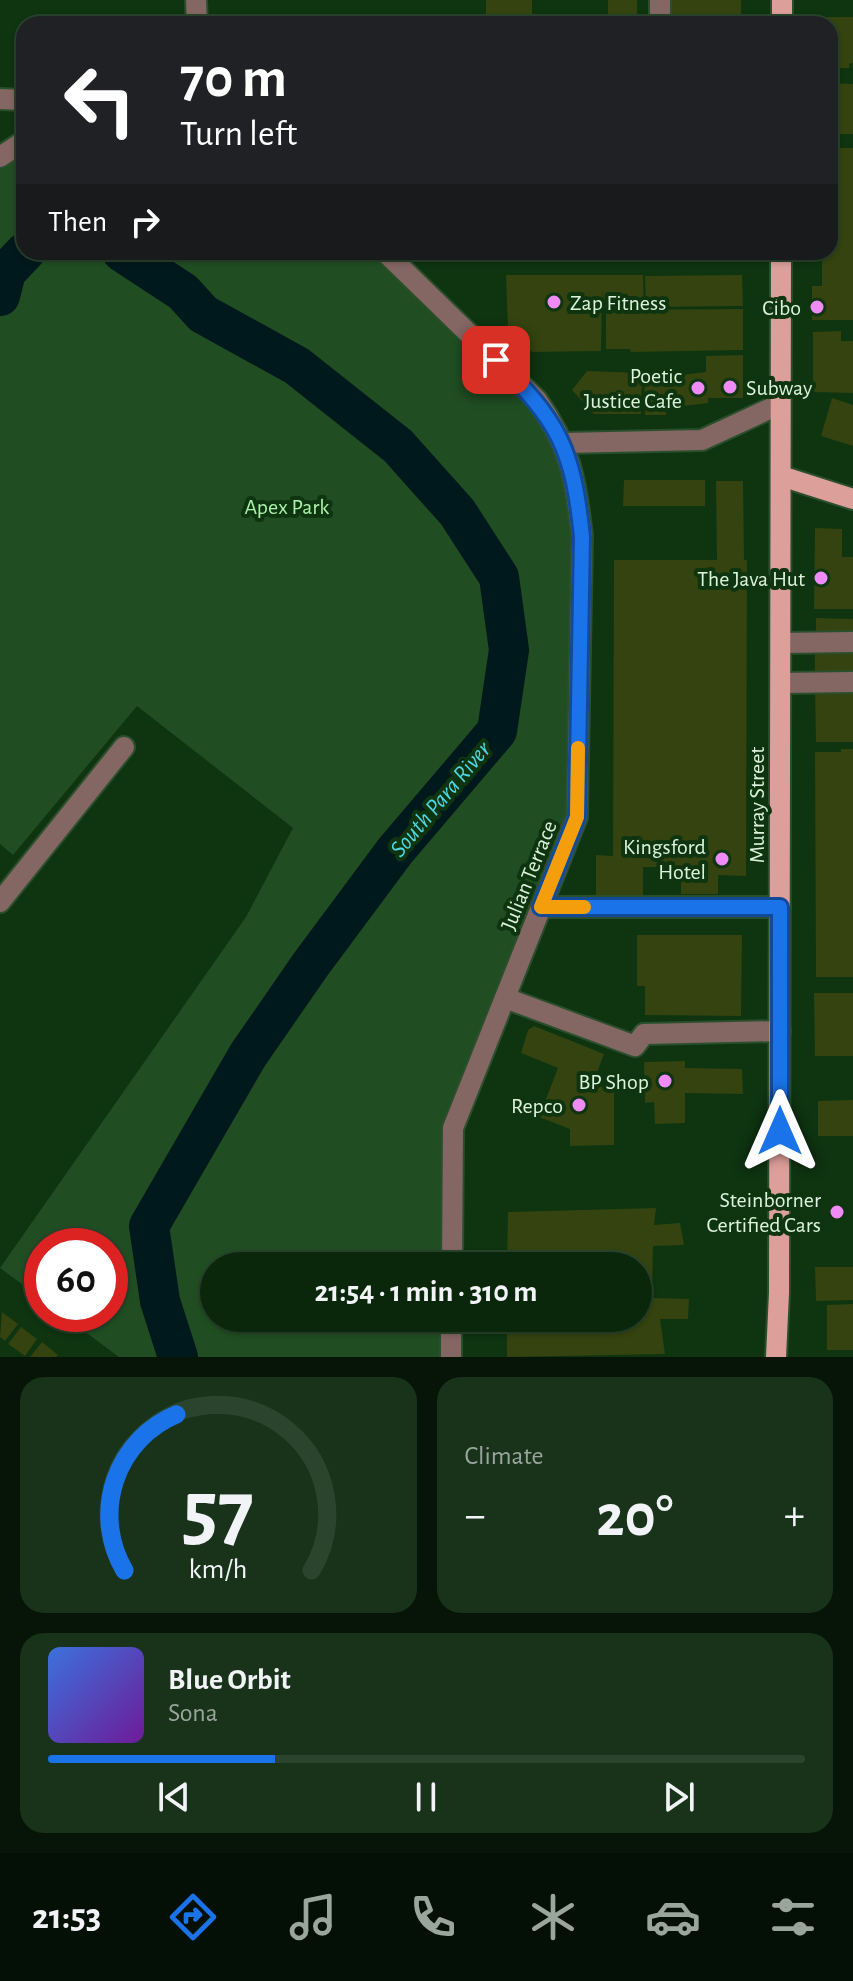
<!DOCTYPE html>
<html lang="en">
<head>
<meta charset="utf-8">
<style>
	:root { --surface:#0a270c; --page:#18331a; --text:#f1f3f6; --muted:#99a59d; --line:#2a442d; --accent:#1a73e8 }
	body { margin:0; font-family:"Alegreya Sans",sans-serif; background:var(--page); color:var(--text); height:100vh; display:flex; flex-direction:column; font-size:30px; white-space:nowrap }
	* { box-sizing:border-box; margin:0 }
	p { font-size:26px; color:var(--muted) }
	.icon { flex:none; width:44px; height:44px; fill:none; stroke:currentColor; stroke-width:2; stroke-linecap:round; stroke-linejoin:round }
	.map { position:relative; height:1357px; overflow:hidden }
	.details { display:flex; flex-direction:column; gap:20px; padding:20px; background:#061507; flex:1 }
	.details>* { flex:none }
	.guide { position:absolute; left:16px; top:16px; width:822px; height:244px; border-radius:24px; box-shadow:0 2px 6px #0004,0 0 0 2px var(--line); background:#202124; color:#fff; overflow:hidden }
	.speed { position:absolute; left:24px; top:1228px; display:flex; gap:16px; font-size:40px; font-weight:700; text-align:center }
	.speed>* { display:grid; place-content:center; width:104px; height:104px; border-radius:50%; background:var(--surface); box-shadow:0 2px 6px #0004,0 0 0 2px var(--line); line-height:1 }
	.speed .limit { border:12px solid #d22; background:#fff; color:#111 }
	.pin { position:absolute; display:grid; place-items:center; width:68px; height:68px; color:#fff; margin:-34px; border-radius:16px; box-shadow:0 4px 12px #0006 }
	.me { position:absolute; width:88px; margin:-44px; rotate:0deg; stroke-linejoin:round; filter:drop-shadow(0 0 6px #0008) }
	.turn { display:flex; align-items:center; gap:28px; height:168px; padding:0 32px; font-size:36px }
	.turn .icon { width:104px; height:104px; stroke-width:2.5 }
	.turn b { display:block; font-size:56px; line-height:68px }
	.then { display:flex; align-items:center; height:76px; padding:0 32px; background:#0003; gap:16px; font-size:30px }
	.big { font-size:60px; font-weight:600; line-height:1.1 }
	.details .widget { flex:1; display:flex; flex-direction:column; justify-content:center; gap:12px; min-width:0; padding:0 28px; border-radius:24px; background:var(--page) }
	.details .dial { align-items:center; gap:0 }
	.dial svg { height:208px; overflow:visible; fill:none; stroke:var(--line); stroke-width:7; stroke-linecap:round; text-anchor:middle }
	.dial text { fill:var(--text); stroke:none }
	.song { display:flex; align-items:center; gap:24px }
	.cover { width:96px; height:96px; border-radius:12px; background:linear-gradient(135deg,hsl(220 70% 55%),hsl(280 70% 35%)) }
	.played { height:8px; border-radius:4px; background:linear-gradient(90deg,var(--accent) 30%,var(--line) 30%) }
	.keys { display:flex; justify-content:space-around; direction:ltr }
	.heat { display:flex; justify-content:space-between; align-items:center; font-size:44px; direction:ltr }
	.details .tiles { flex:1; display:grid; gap:20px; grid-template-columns:1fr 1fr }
	.widget:last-child { grid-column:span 2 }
	.trip { position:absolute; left:200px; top:1252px; width:452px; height:80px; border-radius:40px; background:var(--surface); box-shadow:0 2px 6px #0004,0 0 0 2px var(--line); font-weight:600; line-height:80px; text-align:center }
	.tab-bar { display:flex; height:128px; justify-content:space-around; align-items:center; background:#041005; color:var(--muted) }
	.tab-bar .icon { width:56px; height:56px }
	.tab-bar .current { color:var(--accent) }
	.tab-bar b { font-size:36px; color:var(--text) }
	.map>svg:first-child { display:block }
</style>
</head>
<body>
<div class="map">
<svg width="853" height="1357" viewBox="0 0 853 1357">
	<rect width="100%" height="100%" fill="#0e3410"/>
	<!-- green -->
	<polygon fill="#204e22" points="24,141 24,252 385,252 537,400 578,494 577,817 453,1128 452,1266 214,1266 214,1318 451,1318 451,1357 119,1357 61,1314 110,1314 110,1246 42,1246 42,1299 0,1268 246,917 293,828 137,706 13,855 0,844 0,157"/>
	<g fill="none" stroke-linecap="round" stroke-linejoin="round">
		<!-- river -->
		<g stroke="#00191c" stroke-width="40">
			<polyline points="122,252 183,292 203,314 297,366 398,446 457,512 499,577 509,650 497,731 395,851 311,964 248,1055 149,1226 160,1301 178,1357"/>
			<polyline points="0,296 6,272 25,252"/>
		</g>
	</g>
	<!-- building -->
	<g fill="#344310">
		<rect x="486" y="0" width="46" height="24"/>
		<rect x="608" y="0" width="29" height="24"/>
		<rect x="667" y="0" width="74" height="24"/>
		<polygon points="824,17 853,17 853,63 849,64 849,68 830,68 830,24 817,24"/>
		<polygon points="830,83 853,84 853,134 830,134"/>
		<polygon points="830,148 853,148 853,320 812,320 812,286 822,286 822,252 830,252"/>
		<rect x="657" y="252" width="69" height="7"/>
		<polygon points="506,275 643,275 644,308 603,308 602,289 601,351 532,352 508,329"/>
		<polygon points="742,275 743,306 646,307 645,276"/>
		<polygon points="743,309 743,350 631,352 630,349 606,349 606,310"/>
		<polygon points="841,331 841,341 853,341 853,393 813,392 813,332"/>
		<polygon points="743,355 743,398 708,398 708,403 666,408 666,415 645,415 644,372 654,372 654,382 665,382 665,377 706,372 706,356"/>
		<polygon points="587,371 642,373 641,414 594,414 572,390"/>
		<polygon points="832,398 853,405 853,446 821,436"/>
		<polygon points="624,480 705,480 705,506 623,506"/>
		<polygon points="716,481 743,481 744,560 747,560 746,876 718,875 718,894 681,894 681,867 643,867 643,900 596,900 596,855 613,856 614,560 717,560"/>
		<polygon points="815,528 842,529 842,557 853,557 853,609 814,609"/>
		<polygon points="816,618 853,619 853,636 816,635"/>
		<rect x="815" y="647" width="38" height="28"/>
		<polygon points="815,687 853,689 853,742 816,742"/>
		<polygon points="841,749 853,749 853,977 816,977 815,752 841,752"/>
		<polygon points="637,935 742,935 741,1016 645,1015 645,986 637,986"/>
		<polygon points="814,993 853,993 853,1056 815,1056"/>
		<polygon points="534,1026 604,1054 593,1083 614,1092 614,1145 570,1146 570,1129 539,1117 558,1068 521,1053 528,1030"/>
		<polygon points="685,1061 685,1068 742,1069 743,1094 685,1093 685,1123 655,1124 654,1102 645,1103 644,1062"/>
		<polygon points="853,1100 853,1136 818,1136 818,1101"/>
		<polygon points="656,1208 654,1225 680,1223 684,1245 653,1246 652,1298 689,1299 688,1319 660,1319 665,1354 507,1357 507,1318 638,1318 638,1266 507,1266 508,1212"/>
		<polygon points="815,1267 853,1267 853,1300 816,1301"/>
		<polygon points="853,1304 853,1350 827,1350 827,1305"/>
		<polygon points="2,1312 18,1324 5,1341 0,1337"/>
		<polygon points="21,1327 37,1339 25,1356 8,1344"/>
		<polygon points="42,1342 58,1355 56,1357 30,1357"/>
	</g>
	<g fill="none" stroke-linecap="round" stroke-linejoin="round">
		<defs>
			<g id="minor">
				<polyline points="196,0 197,24"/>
				<polyline points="660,0 660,24"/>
				<polyline points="0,99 24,100"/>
				<polyline points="0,157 24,141"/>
				<path d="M385 252 537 400C570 447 576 480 582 537L577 817 453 1128 452 1266"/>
				<polyline points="564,443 702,440 780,404"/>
				<polyline points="781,643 853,642"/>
				<polyline points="781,683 853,682"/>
				<polyline points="0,902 124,747"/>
				<polyline points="541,907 780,907"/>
				<polyline points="505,998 635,1046 644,1034 780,1031"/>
				<polyline points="451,1357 451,1318"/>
			</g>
			<g id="major">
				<polyline points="782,24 782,0"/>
				<polyline points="781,476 853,499"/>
				<polyline points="776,1357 779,1293 781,252"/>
			</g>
		</defs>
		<!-- minor casing -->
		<use href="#minor" stroke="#2b4f2d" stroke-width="24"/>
		<!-- major casing -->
		<use href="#major" stroke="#2b4f2d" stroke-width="24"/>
		<!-- minor -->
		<use href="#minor" stroke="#846663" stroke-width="20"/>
		<!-- major -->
		<use href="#major" stroke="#dc9f9a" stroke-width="20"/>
	</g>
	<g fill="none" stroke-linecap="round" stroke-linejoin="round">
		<defs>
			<path id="route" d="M496 360C559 421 573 449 582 537L577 817 541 907H780V1131"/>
		</defs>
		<!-- route casing -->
		<use href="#route" stroke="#114b97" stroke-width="20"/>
		<!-- route -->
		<use href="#route" stroke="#1a73e8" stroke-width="14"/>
		<!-- slow -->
		<polyline stroke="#f59e0b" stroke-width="14" points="578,748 577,817 541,907 584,907"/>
	</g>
	<!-- markers -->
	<g fill="#ef8bf7" stroke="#0e3410" stroke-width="3">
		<circle cx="554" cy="302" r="8"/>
		<circle cx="817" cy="307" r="8"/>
		<circle cx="730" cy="387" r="8"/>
		<circle cx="698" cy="388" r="8"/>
		<circle cx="821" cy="578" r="8"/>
		<circle cx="722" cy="859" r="8"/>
		<circle cx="665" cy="1081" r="8"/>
		<circle cx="579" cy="1105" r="8"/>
		<circle cx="837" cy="1212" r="8"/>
	</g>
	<g text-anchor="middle" stroke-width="8" stroke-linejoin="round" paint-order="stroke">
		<!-- poi labels -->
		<g font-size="22" fill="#ddf3dc" stroke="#0e3410" text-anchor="end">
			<text x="570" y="310" text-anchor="start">Zap Fitness</text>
			<text x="801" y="315">Cibo</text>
			<text x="682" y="383">Poetic<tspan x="682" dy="25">Justice Cafe</tspan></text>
			<text x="746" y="395" text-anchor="start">Subway</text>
			<text x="805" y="586">The Java Hut</text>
			<text x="706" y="854">Kingsford<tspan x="706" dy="25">Hotel</tspan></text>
			<text x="649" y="1089">BP Shop</text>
			<text x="563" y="1113">Repco</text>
			<text x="821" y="1207">Steinborner<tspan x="821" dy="25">Certified Cars</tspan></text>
		</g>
		<!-- park labels -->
		<g font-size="22" fill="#abf1ab" stroke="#0e3410">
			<text x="287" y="514">Apex Park</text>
		</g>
		<!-- street labels -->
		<g font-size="22" fill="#ddf3dc" stroke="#0e3410">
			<text transform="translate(756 805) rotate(-90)" y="8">Murray Street</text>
			<text transform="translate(528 875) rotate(-68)" y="8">Julian Terrace</text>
		</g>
		<!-- water labels -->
		<g font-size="24" font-style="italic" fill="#4ed8e5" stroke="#0e3410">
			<text transform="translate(440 799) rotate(-50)" y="8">South Para River</text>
		</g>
	</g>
</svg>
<div class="speed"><div class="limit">60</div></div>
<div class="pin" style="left:496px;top:360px;background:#d93025"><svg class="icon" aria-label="arrive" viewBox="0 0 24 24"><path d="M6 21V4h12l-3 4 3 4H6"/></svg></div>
<svg class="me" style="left:780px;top:1131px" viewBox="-20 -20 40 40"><path d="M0-17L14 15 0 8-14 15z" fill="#1a73e8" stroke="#fff" stroke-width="4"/></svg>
<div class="trip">21:54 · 1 min · 310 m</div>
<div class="guide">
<div class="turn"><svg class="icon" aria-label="left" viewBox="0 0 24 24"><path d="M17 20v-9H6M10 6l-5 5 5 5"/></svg><div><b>70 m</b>Turn left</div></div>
<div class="then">Then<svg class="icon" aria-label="right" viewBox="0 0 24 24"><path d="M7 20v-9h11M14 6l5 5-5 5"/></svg></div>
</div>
</div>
<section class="details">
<div class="tiles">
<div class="widget dial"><svg viewBox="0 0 100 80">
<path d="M14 69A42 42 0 1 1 86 69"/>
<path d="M14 69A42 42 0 0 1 34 9" stroke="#1a73e8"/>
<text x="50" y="56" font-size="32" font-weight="700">57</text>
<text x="50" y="72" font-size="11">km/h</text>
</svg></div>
<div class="widget"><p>Climate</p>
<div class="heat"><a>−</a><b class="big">20°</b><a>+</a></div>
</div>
<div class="widget">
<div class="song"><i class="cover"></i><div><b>Blue Orbit</b><p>Sona</p></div></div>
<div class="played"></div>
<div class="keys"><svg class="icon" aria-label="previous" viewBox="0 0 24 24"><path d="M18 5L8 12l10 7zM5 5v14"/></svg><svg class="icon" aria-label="pause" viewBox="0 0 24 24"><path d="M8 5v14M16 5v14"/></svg><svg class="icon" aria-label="next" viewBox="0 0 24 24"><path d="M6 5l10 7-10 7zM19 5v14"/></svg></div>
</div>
</div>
</section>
<nav class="tab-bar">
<b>21:53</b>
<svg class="icon current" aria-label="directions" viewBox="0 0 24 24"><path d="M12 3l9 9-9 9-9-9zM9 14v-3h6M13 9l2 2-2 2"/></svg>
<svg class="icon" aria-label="music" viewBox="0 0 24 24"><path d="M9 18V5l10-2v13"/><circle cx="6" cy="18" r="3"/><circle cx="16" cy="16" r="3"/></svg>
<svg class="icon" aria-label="phone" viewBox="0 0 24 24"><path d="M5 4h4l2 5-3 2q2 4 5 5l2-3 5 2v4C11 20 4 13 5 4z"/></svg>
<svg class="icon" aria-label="climate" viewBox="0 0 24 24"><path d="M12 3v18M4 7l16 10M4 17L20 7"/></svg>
<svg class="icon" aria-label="car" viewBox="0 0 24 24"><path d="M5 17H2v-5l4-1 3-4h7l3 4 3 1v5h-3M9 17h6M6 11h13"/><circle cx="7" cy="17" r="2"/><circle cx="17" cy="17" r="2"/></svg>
<svg class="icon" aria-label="filters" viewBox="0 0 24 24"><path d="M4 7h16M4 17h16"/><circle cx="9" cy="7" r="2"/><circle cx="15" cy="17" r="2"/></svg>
</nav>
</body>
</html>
